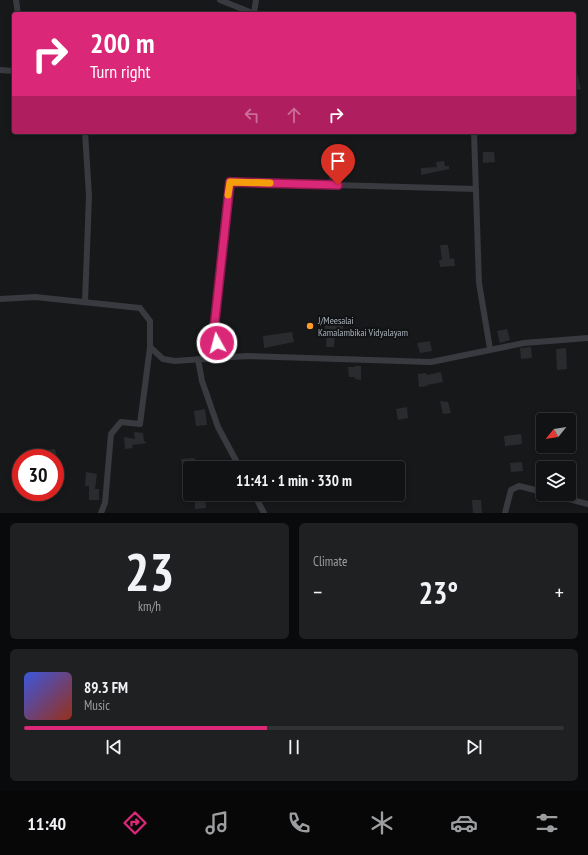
<!DOCTYPE html>
<html lang="en">
<head>
<meta charset="utf-8">
<style>
	:root { --surface:#111214; --page:#1e2022; --text:#f1f3f6; --muted:#9c9ea0; --line:#303234; --accent:#db2777 }
	body { margin:0; font-family:"PT Sans Narrow",sans-serif; background:var(--page); color:var(--text); height:100vh; display:flex; flex-direction:column; font-size:15px; white-space:nowrap }
	* { box-sizing:border-box; margin:0 }
	p { font-size:13px; color:var(--muted) }
	.icon { flex:none; width:22px; height:22px; fill:none; stroke:currentColor; stroke-width:2; stroke-linecap:round; stroke-linejoin:round }
	.map { position:relative; height:513px; overflow:hidden }
	.details { display:flex; flex-direction:column; gap:10px; padding:10px; background:#090a0b; flex:1 }
	.details>* { flex:none }
	.top-card { position:absolute; left:12px; top:12px; width:564px; height:122px; border-radius:4px; box-shadow:0 2px 6px #0003,0 0 0 1px var(--line); background:#db2777; color:#fff; overflow:hidden }
	.needle { width:26px; rotate:240deg }
	.tools { position:absolute; left:536px; top:413px; display:grid; gap:8px }
	.tools a { display:grid; place-items:center; width:40px; height:40px; border-radius:4px; background:var(--surface); box-shadow:0 2px 6px #0003,0 0 0 1px var(--line); font-size:20px }
	.speed { position:absolute; left:12px; top:449px; display:flex; gap:8px; font-size:20px; font-weight:700; text-align:center }
	.speed>* { display:grid; place-content:center; width:52px; height:52px; border-radius:50%; background:var(--surface); box-shadow:0 2px 6px #0003,0 0 0 1px var(--line); line-height:1 }
	.speed .limit { border:6px solid #d22; background:#fff; color:#111 }
	.pin { position:absolute; display:grid; place-items:center; width:34px; height:34px; color:#fff; margin:-41px -17px; border-radius:50% 50% 50% 0; rotate:-45deg; box-shadow:0 0 4px #0007 }
	.pin .icon { rotate:45deg }
	.me { position:absolute; width:44px; margin:-22px; rotate:353deg; stroke-linejoin:round; filter:drop-shadow(0 0 3px #0008) }
	.turn { display:flex; align-items:center; gap:14px; height:84px; padding:0 12px; font-size:18px }
	.turn .icon { width:52px; height:52px; stroke-width:2.5 }
	.turn b { display:block; font-size:28px; line-height:34px }
	.lanes { display:flex; align-items:center; height:38px; padding:0 12px; background:#0003; justify-content:center; gap:20px; direction:ltr }
	.lanes .off { opacity:.35 }
	.big { font-size:30px; font-weight:700; line-height:1.1 }
	.details .card { flex:1; display:flex; flex-direction:column; justify-content:center; gap:6px; min-width:0; padding:0 14px; border-radius:6px; background:var(--page) }
	.details .dial { align-items:center; gap:0 }
	.dial b { font-size:52px; line-height:1 }
	.song { display:flex; align-items:center; gap:12px }
	.cover { width:48px; height:48px; border-radius:6px; background:linear-gradient(135deg,hsl(230 70% 55%),hsl(10 70% 35%)) }
	.played { height:4px; border-radius:2px; background:linear-gradient(90deg,var(--accent) 45%,var(--line) 45%) }
	.keys { display:flex; justify-content:space-around; direction:ltr }
	.heat { display:flex; justify-content:space-between; align-items:center; font-size:22px; direction:ltr }
	.details .tiles { flex:1; display:grid; gap:10px; grid-template-columns:1fr 1fr }
	.card:last-child { grid-column:span 2 }
	.trip { position:absolute; left:183px; top:461px; width:222px; height:40px; border-radius:4px; background:var(--surface); box-shadow:0 2px 6px #0003,0 0 0 1px var(--line); font-weight:700; line-height:40px; text-align:center }
	.menu { display:flex; height:64px; justify-content:space-around; align-items:center; background:#070708; color:var(--muted) }
	.menu .icon { width:28px; height:28px }
	.menu .selected { color:var(--accent) }
	.menu b { font-size:18px; color:var(--text) }
	.map>svg:first-child { display:block }
</style>
</head>
<body>
<div class="map">
<svg width="588" height="513" viewBox="0 0 588 513">
	<rect width="100%" height="100%" fill="#17181a"/>
	<!-- building -->
	<g fill="#2a2b2e">
		<polygon points="574,70 576,70 581,89 574,91"/>
		<polygon points="483,152 494,152 495,162 483,163"/>
		<polygon points="444,161 445,166 449,166 449,169 421,175 421,168 437,167 436,162"/>
		<rect x="329" y="169" width="8" height="11"/>
		<polygon points="440,245 448,245 450,259 454,258 455,266 440,267 439,260 442,260"/>
		<polygon points="325,322 343,323 343,331 335,331 334,347 326,347 327,330 325,330"/>
		<polygon points="507,329 510,340 500,343 497,331"/>
		<polygon points="292,332 294,342 264,348 263,336"/>
		<polygon points="430,341 432,351 420,353 417,343"/>
		<polygon points="531,347 532,358 521,359 520,348"/>
		<polygon points="566,348 567,369 557,370 556,349"/>
		<polygon points="355,366 361,366 361,380 355,379 355,377 349,377 348,367 355,367"/>
		<polygon points="441,372 443,382 427,385 428,386 419,387 418,374 426,373 427,375"/>
		<polygon points="440,401 448,402 451,413 443,414"/>
		<polygon points="407,407 408,418 398,420 396,409"/>
		<polygon points="205,409 207,425 196,426 194,411"/>
		<polygon points="134,432 143,433 144,441 147,443 132,445 133,448 125,449 124,437 135,439"/>
		<polygon points="521,434 522,444 505,446 504,436"/>
		<polygon points="55,449 57,458 47,458 46,450"/>
		<polygon points="195,458 196,468 183,470 181,459"/>
		<polygon points="522,462 523,471 511,472 510,463"/>
		<polygon points="86,472 97,474 95,489 99,489 99,500 89,500 89,486 85,486"/>
		<polygon points="205,498 206,508 195,509 195,499"/>
		<polygon points="472,500 481,500 482,513 473,513"/>
	</g>
	<g fill="none" stroke-linecap="round" stroke-linejoin="round">
		<!-- minor -->
		<g stroke="#383a3f" stroke-width="6">
			<polyline points="16,0 18,14"/>
			<polyline points="220,0 255,14"/>
			<polyline points="254,13 256,0"/>
			<polyline points="0,70 14,71"/>
			<polyline points="85,132 89,196 85,302"/>
			<polyline points="474,132 479,283 490,349"/>
			<polyline points="0,299 35,297 140,308 150,321 150,347 163,359 175,361 247,356 431,362 524,343 588,338"/>
			<polyline points="220,358 214,329 230,182 476,189"/>
			<polyline points="198,359 202,381 218,427 240,468"/>
			<polyline points="254,494 264,513"/>
			<polyline points="550,494 588,504"/>
			<polyline points="101,513 105,503 111,434 121,422 140,424 150,347"/>
			<polyline points="505,513 511,490 519,486 543,492"/>
		</g>
	</g>
	<g fill="none" stroke-linecap="round" stroke-linejoin="round">
		<defs>
			<polyline id="route" points="217,343 214,329 230,182 338,185"/>
		</defs>
		<!-- route casing -->
		<use href="#route" stroke="#8e194d" stroke-width="10"/>
		<!-- route -->
		<use href="#route" stroke="#db2777" stroke-width="7"/>
		<!-- slow -->
		<polyline stroke="#f59e0b" stroke-width="7" points="228,195 230,182 270,183"/>
	</g>
	<!-- markers -->
	<circle fill="#fe9b2b" stroke="#121315" stroke-width="1.5" cx="310" cy="326" r="4"/>
	<g text-anchor="middle" stroke-width="4" stroke-linejoin="round" paint-order="stroke">
		<!-- poi labels -->
		<g font-size="10" fill="#a9b1ba" stroke="#121315" text-anchor="start">
			<text x="318" y="324">J/Meesalai<tspan x="318" dy="12">Kamalambikai Vidyalayam</tspan></text>
		</g>
	</g>
</svg>
<div class="tools">
<a><svg class="needle" viewBox="-14 -14 28 28"><path d="M0-13l5 13h-10z" fill="#e53935"/><path d="M0 13l5-13h-10z" fill="#9c9ea0"/></svg></a>
<a><svg class="icon" aria-label="layers" viewBox="0 0 24 24"><path d="M12 4l9 5-9 5-9-5zM3 14l9 5 9-5"/></svg></a>
</div>
<div class="speed"><div class="limit">30</div></div>
<div class="pin" style="left:338px;top:185px;background:#d93025"><svg class="icon" aria-label="arrive" viewBox="0 0 24 24"><path d="M6 21V4h12l-3 4 3 4H6"/></svg></div>
<svg class="me" style="left:217px;top:343px" viewBox="-20 -20 40 40"><circle r="17" fill="#db2777" stroke="#fff" stroke-width="3"/><path d="M0-11L8 9 0 5-8 9z" fill="#fff"/></svg>
<div class="trip">11:41 · 1 min · 330 m</div>
<div class="top-card">
<div class="turn"><svg class="icon" aria-label="right" viewBox="0 0 24 24"><path d="M7 20v-9h11M14 6l5 5-5 5"/></svg><div><b>200 m</b>Turn right</div></div>
<div class="lanes"><svg class="icon off" aria-label="left" viewBox="0 0 24 24"><path d="M17 20v-9H6M10 6l-5 5 5 5"/></svg><svg class="icon off" aria-label="ahead" viewBox="0 0 24 24"><path d="M12 20V5M6 11l6-6 6 6"/></svg><svg class="icon" aria-label="right" viewBox="0 0 24 24"><path d="M7 20v-9h11M14 6l5 5-5 5"/></svg></div>
</div>
</div>
<section class="details">
<div class="tiles">
<div class="card dial"><b>23</b><p>km/h</p></div>
<div class="card"><p>Climate</p>
<div class="heat"><a>−</a><b class="big">23°</b><a>+</a></div>
</div>
<div class="card">
<div class="song"><i class="cover"></i><div><b>89.3 FM</b><p>Music</p></div></div>
<div class="played"></div>
<div class="keys"><svg class="icon" aria-label="previous" viewBox="0 0 24 24"><path d="M18 5L8 12l10 7zM5 5v14"/></svg><svg class="icon" aria-label="pause" viewBox="0 0 24 24"><path d="M8 5v14M16 5v14"/></svg><svg class="icon" aria-label="next" viewBox="0 0 24 24"><path d="M6 5l10 7-10 7zM19 5v14"/></svg></div>
</div>
</div>
</section>
<nav class="menu">
<b>11:40</b>
<svg class="icon selected" aria-label="directions" viewBox="0 0 24 24"><path d="M12 3l9 9-9 9-9-9zM9 14v-3h6M13 9l2 2-2 2"/></svg>
<svg class="icon" aria-label="music" viewBox="0 0 24 24"><path d="M9 18V5l10-2v13"/><circle cx="6" cy="18" r="3"/><circle cx="16" cy="16" r="3"/></svg>
<svg class="icon" aria-label="phone" viewBox="0 0 24 24"><path d="M5 4h4l2 5-3 2q2 4 5 5l2-3 5 2v4C11 20 4 13 5 4z"/></svg>
<svg class="icon" aria-label="climate" viewBox="0 0 24 24"><path d="M12 3v18M4 7l16 10M4 17L20 7"/></svg>
<svg class="icon" aria-label="car" viewBox="0 0 24 24"><path d="M5 17H2v-5l4-1 3-4h7l3 4 3 1v5h-3M9 17h6M6 11h13"/><circle cx="7" cy="17" r="2"/><circle cx="17" cy="17" r="2"/></svg>
<svg class="icon" aria-label="filters" viewBox="0 0 24 24"><path d="M4 7h16M4 17h16"/><circle cx="9" cy="7" r="2"/><circle cx="15" cy="17" r="2"/></svg>
</nav>
</body>
</html>
